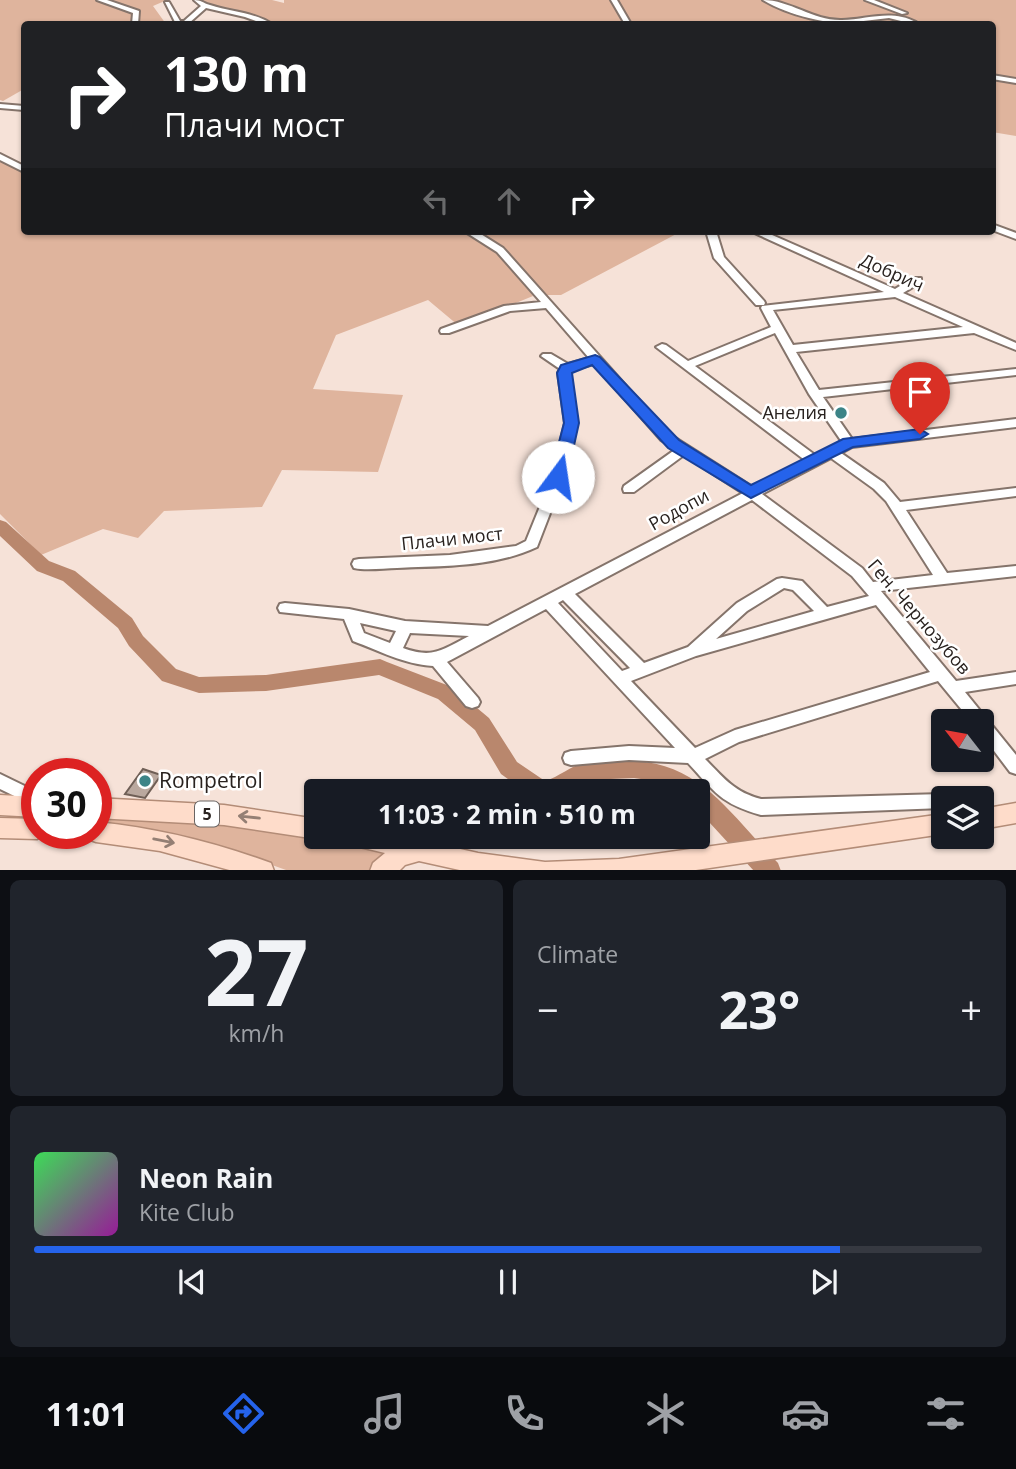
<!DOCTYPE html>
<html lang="en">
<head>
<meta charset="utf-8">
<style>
	:root { --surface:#171b24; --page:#20242c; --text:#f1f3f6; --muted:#9ea1a6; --line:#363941; --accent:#2563eb }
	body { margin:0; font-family:"Open Sans",sans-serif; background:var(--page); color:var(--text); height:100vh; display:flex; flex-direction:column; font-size:26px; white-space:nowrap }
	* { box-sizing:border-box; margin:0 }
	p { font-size:23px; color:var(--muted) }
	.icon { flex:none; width:38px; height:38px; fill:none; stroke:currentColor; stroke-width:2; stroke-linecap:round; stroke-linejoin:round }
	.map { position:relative; height:870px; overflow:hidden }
	.details { display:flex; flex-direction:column; gap:10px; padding:10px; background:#0d0f14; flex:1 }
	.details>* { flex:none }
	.top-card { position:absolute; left:21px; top:21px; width:975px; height:214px; border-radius:7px; box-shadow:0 2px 5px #0004; background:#202124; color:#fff; overflow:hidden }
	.needle { width:46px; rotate:301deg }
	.controls { position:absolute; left:931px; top:709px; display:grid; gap:14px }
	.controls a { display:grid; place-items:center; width:63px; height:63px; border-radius:7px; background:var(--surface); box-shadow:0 2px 5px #0004; font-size:35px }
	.speed { position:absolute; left:21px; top:758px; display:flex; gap:14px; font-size:35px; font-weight:700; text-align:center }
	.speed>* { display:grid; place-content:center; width:91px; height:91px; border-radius:50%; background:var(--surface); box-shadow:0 2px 5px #0004; line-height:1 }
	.speed .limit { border:10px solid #d22; background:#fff; color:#111 }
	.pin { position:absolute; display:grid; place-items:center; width:60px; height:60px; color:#fff; margin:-72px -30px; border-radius:50% 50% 50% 0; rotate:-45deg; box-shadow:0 0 7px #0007 }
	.pin .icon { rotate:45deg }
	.me { position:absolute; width:77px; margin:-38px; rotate:14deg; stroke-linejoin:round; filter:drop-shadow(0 0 5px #0008) }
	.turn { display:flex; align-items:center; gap:24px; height:147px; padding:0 28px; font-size:32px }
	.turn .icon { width:91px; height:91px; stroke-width:2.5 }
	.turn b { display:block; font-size:49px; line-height:60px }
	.lanes { display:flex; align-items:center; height:66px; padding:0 28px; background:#0003; justify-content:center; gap:35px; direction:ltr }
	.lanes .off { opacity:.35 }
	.big { font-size:52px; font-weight:700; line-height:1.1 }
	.details .tile { flex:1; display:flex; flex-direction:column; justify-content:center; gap:10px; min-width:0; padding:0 24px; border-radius:10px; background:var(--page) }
	.details .dial { align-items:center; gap:0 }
	.dial b { font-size:91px; line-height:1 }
	.song { display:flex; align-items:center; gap:21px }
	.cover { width:84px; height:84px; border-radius:10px; background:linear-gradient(135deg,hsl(130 70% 55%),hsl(300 70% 35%)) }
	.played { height:7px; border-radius:4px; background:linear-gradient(90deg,var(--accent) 85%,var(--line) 85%) }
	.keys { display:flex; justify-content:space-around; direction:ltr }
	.heat { display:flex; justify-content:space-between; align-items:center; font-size:38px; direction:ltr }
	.details .tiles { flex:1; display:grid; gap:10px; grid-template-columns:1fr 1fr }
	.tile:last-child { grid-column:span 2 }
	.trip { position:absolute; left:304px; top:779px; width:406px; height:70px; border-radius:7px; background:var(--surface); box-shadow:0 2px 5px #0004; font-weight:700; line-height:70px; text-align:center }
	.tab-bar { display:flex; height:112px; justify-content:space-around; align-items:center; background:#090b0e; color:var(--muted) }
	.tab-bar .icon { width:49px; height:49px }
	.tab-bar .on { color:var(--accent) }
	.tab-bar b { font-size:32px; color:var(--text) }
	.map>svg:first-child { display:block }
</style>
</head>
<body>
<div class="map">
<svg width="1016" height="871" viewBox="0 0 1016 871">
	<rect width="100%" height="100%" fill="#f6e2d8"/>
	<!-- green -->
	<g fill="#dfb49d">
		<polygon points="0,0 167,0 153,6 166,24 24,24 24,89 3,101 0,100"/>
		<polygon points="196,0 272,0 284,3 284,0 1016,0 1016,136 992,132 992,24 273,24"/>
		<polygon points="0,156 24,169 24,231 682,231 561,295 539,295 510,262 533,296 459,326 428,300 336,335 313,389 403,395 378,472 282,470 262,507 164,511 138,538 103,529 41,555 0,514"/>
		<polygon points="96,815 274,828 392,853 375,870 286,870 214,844 150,830 96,824"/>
	</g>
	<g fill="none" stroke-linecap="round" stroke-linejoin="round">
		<!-- river -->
		<path fill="#b9876d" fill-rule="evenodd" d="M0 520 6 522 49 561 75 571 132 618 143 636 176 669 199 677 266 675 380 659 387 662 452 687 489 718 517 762 545 781C559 777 570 766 584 763 594 760 606 761 617 761 697 756 727 811 778 863L781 871H754L698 810V791H678L662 782 634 778 587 780 569 791H525L501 774 475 730 438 699 379 675 266 691 199 693 162 681 129 646 118 628 63 581 37 571 0 536Z"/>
	</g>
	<!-- building -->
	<polygon fill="#baa89e" stroke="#6f5f56" stroke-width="2" points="143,769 161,775 145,798 125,794"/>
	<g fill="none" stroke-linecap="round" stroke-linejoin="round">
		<defs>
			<g id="minor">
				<polygon points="97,0 107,0 139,11 138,24 132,24 133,13"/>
				<path d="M194 0C201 0 203 3 210 5 231 12 253 12 272 24H264L245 17 206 8 188 24H176L165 2H169L180 21H184L201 6Z"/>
				<polygon points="611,0 617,0 631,24 625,24"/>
				<path d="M763 0C790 0 814 21 842 20 868 19 892 9 916 22L913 24 889 18 855 22 858 24C827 24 790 16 763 0Z"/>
				<polygon points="865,0 874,0 907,13 902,14"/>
				<polygon points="992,75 1016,79 1016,83 992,79"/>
				<polygon points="0,104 24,106 24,110 0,108"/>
				<polygon points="0,154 24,166 24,172 0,160"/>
				<polygon points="992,224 1016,233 1016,239 992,230"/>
				<path d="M464 231H476L503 248 669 434 754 488 806 461 656 347 662 344 666 345 688 361 771 327 761 308 762 306 884 292 750 231H763L895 289 913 278H921V282L903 293 1016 343V350L974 333 796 352 819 390 1016 369V375L823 397 852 439 1016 419V427L852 447 841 453 884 483 900 502 1016 488V496L906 510 947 573 1016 566V576L881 591 956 681 1016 672V684L965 692 1016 755V774L1010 772 982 735V721H971L938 681 739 742 705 759C724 778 734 792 761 799L943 794 950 798H943V808L761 815C721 804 715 792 688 763L629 760 571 765 565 763 563 758 565 753 571 751 629 746 675 748 546 609 447 662 478 698 480 702 478 706 472 708 466 706 433 666C403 664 380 651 353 641L344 619 280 612 278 608 280 604 285 603 349 609 405 621 488 626 743 493 684 455 634 492H624L623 489 624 486 676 449 661 440 594 364 571 370 570 373 577 423 564 477 537 547C495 567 443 566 397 568 384 568 367 571 354 568L352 564 354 560 359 559 450 555 516 546 526 541 552 477 565 423 558 373 560 369 541 356 543 354H551L568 364 589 358 546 308 510 311 449 333H441L440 331 441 329 504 306 541 302 497 252ZM895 297 963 327 793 345 773 310ZM775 333 809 394 842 442 815 455 695 366ZM831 458 874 489 886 501 933 575 873 582 862 568 762 494ZM752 500 852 576 869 596 827 607 802 581 782 578 777 579 737 603 688 647 644 663 575 594ZM784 588 793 590 814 611 716 639 747 611ZM563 600 630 668 622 671 558 603ZM876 605 930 672 735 730 695 748 631 681 696 656ZM360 623 396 631 390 643 364 633ZM410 633 469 636C442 650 433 659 403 648Z"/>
				<polygon points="706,231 716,231 724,257 764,301 765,303 764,305 756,305 714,258"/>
				<polygon points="0,774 37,792 37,807 0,789"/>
			</g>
			<g id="major">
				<polygon points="0,795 37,797 37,817 0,815"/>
				<polygon points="96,798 224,805 317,819 317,836 324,836 317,839 224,825 96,818"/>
				<polygon points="1016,803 1016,823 982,829 982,809"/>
				<polygon points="943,814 943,834 689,871 464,871 419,861 405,865 399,871 370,871 373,863 385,853 343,843 340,836 402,836 478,853 545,862 619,859"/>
				<polygon points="0,818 37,819 37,833 46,833 37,839 0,838"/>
				<path d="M96 822C157 828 214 842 271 863L274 871H233L160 851 96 842 88 839 85 833H96Z"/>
			</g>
		</defs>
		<!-- minor casing -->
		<use href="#minor" stroke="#85746b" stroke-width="4"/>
		<!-- major casing -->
		<use href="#major" stroke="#b38c77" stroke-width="3"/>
		<!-- minor -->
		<use href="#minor" fill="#fff" fill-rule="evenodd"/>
		<!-- major -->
		<use href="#major" fill="#fedcca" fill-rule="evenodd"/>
	</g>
	<!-- one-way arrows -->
	<defs><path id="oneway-shaft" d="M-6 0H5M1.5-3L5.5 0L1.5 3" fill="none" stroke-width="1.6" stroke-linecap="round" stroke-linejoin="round" transform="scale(1.75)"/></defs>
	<g stroke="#947f74">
		<use href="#oneway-shaft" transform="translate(249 817) rotate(-174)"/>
		<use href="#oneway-shaft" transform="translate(164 841) rotate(11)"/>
	</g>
	<!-- route -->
	<polygon fill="#2563eb" stroke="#184099" stroke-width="2" points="595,355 600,357 679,440 751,485 843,439 920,429 928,434 920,439 853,447 751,498 668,448 592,365 572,373 579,423 567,477 558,483 552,481 550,477 564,423 557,373 561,365"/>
	<!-- markers -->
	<g fill="#3c8487" stroke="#fff" stroke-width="2.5">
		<circle cx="841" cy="413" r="7"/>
		<circle cx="145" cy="781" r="7"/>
	</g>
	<g text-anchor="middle" stroke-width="5" stroke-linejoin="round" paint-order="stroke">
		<!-- shield labels -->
		<rect fill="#fff" stroke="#696462" stroke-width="2" x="195" y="801.5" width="24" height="25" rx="5"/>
		<g font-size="16" font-weight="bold" fill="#29221f">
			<text x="207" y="820">5</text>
		</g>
		<!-- street labels -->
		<g font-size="18" fill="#29221f" stroke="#fff">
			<text transform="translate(892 273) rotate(24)" y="6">Добрич</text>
			<text transform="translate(679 510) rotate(-29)" y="6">Родопи</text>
			<text transform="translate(452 539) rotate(-6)" y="6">Плачи мост</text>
			<text transform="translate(919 617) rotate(49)" y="6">Ген. Чернозубов</text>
		</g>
		<!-- poi labels -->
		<g font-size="18" fill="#29221f" stroke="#fff" text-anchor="end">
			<text x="827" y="419">Анелия</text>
		</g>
		<!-- near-poi labels -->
		<g font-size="21" fill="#29221f" stroke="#fff" text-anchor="start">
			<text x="159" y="788">Rompetrol</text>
		</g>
	</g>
</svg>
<div class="controls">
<a><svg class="needle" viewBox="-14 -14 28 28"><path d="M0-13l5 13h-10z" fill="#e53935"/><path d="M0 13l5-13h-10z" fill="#9ea1a6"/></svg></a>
<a><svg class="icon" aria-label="layers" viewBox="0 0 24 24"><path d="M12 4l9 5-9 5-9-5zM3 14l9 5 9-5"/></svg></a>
</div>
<div class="speed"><div class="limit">30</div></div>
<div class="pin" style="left:920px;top:434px;background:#d93025"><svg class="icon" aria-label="arrive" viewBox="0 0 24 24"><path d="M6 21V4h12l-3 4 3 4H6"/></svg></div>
<svg class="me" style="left:558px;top:477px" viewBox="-20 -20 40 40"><circle r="19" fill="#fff"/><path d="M0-13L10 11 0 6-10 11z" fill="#2563eb"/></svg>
<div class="trip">11:03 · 2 min · 510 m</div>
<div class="top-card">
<div class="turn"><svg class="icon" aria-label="right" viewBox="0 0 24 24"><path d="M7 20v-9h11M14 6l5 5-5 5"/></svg><div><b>130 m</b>Плачи мост</div></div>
<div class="lanes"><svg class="icon off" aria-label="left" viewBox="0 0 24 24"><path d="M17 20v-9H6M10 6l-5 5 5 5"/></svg><svg class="icon off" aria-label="ahead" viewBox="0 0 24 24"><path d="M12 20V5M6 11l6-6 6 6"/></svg><svg class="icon" aria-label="right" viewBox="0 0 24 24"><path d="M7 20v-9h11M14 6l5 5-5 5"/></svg></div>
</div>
</div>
<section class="details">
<div class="tiles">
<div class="tile dial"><b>27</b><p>km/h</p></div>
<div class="tile"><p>Climate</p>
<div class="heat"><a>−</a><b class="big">23°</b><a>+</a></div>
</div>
<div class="tile">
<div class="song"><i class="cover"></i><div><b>Neon Rain</b><p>Kite Club</p></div></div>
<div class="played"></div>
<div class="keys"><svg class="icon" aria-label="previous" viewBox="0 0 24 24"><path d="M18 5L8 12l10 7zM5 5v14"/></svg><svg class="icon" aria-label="pause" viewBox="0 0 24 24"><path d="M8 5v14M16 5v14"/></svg><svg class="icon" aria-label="next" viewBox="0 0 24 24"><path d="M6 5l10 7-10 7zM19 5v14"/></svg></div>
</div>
</div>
</section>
<nav class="tab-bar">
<b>11:01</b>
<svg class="icon on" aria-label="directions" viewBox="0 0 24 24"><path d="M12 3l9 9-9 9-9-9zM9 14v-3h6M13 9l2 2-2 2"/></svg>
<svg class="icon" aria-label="music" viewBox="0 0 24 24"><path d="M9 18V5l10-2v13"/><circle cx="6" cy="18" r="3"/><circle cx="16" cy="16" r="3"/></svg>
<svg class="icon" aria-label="phone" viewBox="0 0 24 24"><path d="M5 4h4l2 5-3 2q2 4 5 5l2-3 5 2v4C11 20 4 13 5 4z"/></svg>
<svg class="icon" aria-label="climate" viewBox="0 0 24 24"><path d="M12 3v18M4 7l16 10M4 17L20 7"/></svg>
<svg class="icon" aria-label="car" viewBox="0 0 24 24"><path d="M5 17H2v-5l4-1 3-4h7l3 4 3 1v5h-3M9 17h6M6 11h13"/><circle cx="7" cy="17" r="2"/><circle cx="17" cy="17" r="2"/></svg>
<svg class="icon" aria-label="filters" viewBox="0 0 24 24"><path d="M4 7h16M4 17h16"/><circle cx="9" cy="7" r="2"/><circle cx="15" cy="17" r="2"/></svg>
</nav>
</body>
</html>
